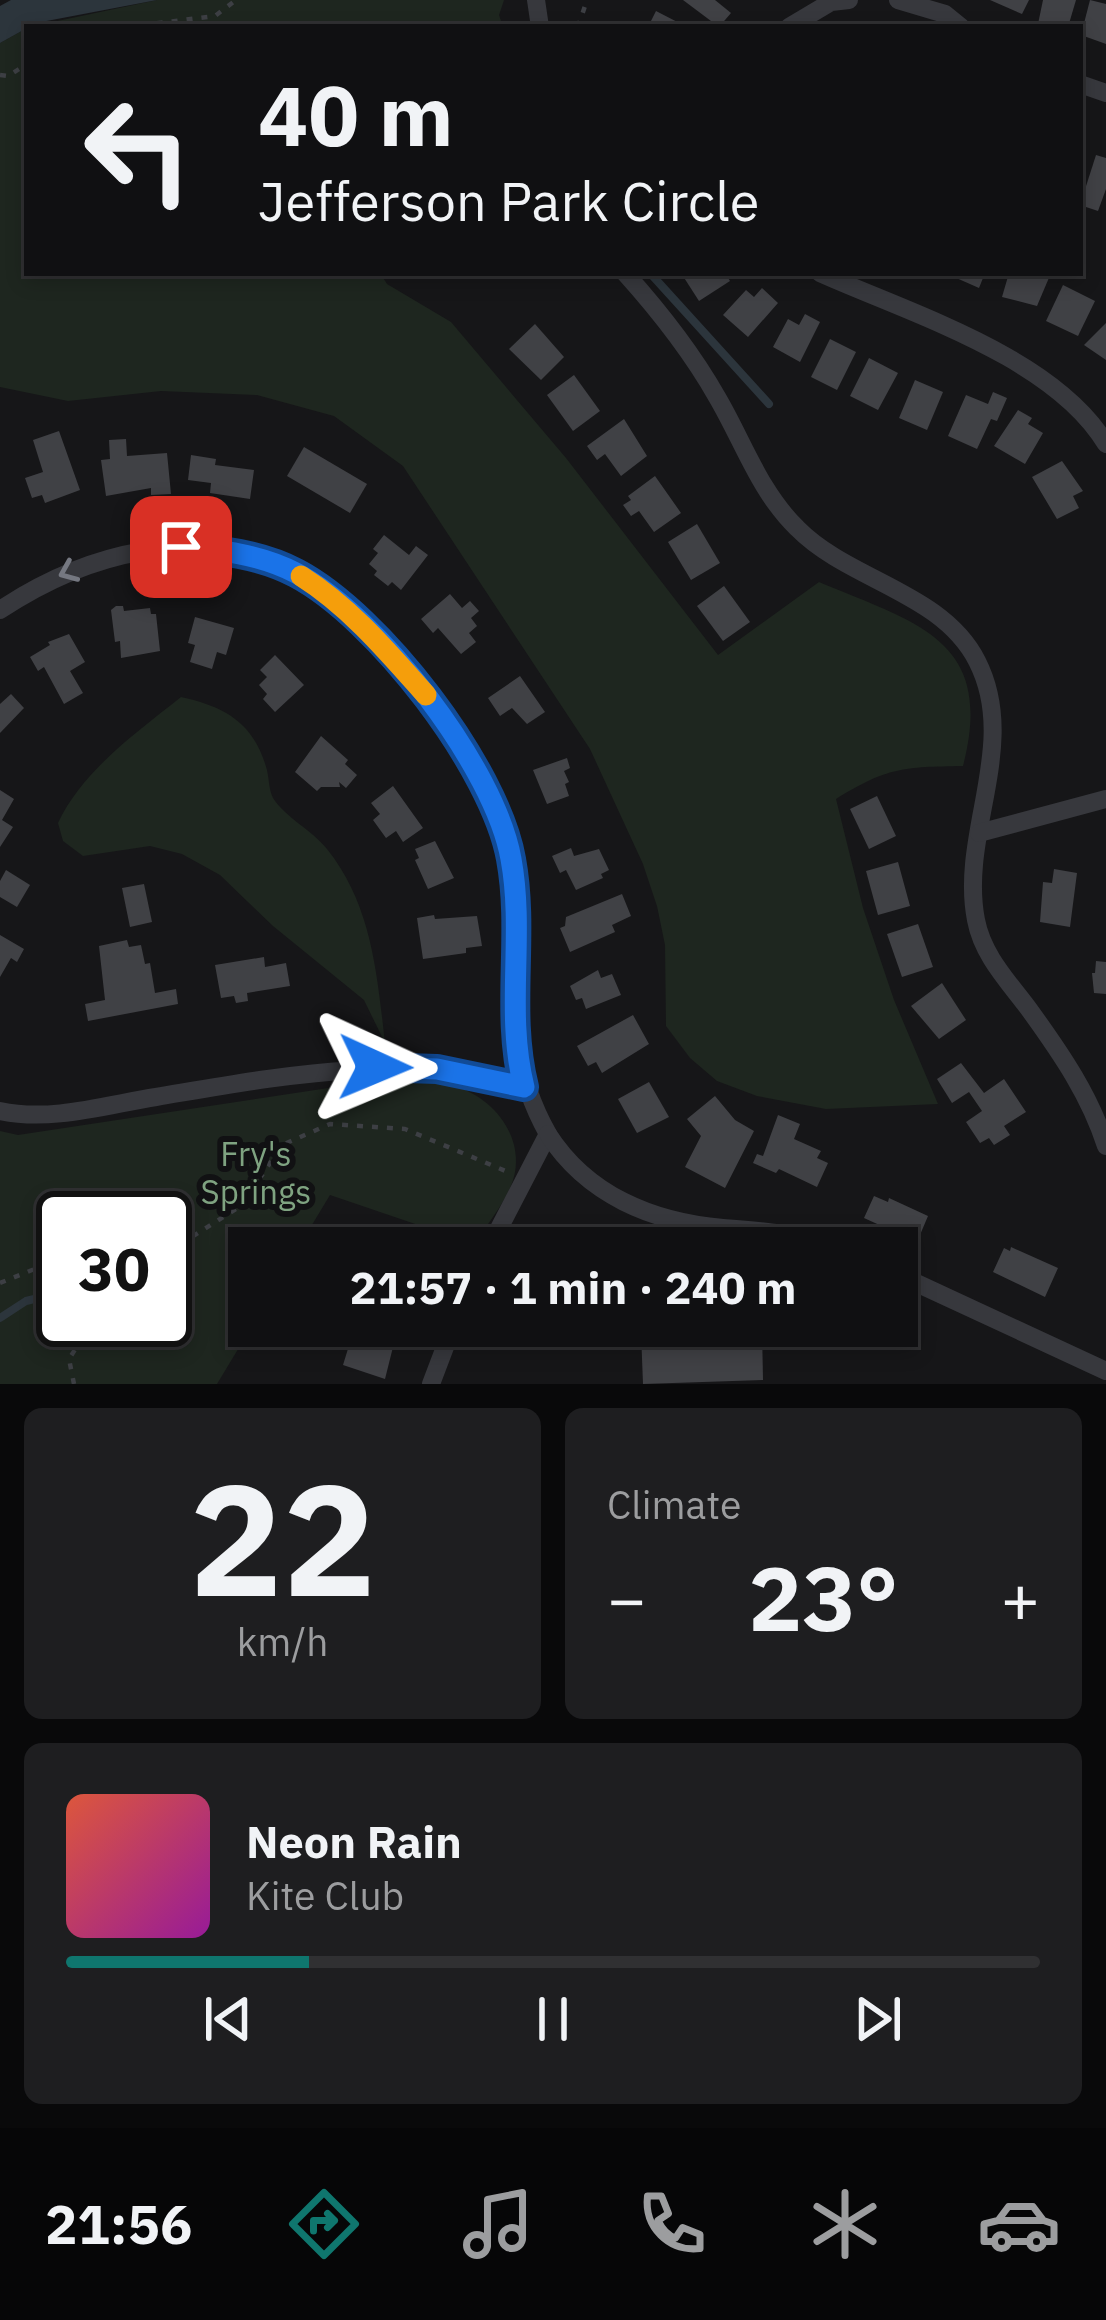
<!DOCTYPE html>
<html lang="en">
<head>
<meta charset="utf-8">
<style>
	:root { --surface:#101012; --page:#1e1e20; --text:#f1f3f6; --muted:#9c9d9f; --line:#303032; --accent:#0f766e }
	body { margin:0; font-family:"IBM Plex Sans",sans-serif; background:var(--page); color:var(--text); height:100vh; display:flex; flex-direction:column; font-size:45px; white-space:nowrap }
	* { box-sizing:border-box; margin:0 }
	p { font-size:39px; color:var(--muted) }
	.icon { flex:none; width:66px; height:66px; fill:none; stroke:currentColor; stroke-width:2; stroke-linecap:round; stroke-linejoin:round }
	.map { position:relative; height:1384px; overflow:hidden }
	.side { display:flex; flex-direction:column; gap:24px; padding:24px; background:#09090a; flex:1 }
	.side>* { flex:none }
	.guide { position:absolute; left:24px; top:24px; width:1059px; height:252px; border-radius:0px; box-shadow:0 6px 18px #0003,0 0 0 3px var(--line); background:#101012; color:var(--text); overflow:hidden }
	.speed { position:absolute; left:36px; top:1191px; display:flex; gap:24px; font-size:60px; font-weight:700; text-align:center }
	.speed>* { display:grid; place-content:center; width:156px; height:156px; border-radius:50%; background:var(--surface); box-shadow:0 6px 18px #0003,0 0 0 3px var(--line); line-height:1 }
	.speed .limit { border:6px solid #111; border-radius:18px; background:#fff; color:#111 }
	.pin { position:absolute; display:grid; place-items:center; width:102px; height:102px; color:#fff; margin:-51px; border-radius:24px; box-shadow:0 6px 18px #0006 }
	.me { position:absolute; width:132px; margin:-66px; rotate:91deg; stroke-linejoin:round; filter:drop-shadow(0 0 9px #0008) }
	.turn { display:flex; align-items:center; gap:42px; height:252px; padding:0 36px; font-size:54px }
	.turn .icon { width:156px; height:156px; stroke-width:2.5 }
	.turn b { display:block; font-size:84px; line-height:102px }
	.big { font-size:90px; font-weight:800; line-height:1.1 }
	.side .card { flex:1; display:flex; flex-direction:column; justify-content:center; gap:18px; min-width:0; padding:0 42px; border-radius:18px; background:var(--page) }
	.side .dial { align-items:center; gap:0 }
	.dial b { font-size:156px; line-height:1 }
	.song { display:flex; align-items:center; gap:36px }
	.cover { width:144px; height:144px; border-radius:18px; background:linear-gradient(135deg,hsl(10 70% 55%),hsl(300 70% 35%)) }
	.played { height:12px; border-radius:6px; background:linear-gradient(90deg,var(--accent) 25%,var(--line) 25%) }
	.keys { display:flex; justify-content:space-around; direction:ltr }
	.heat { display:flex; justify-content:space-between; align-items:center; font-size:66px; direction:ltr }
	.side .tiles { flex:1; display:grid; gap:24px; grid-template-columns:1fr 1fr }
	.card:last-child { grid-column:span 2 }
	.trip { position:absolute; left:228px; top:1227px; width:690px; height:120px; border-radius:0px; background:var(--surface); box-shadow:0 6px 18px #0003,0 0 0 3px var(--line); font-weight:800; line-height:120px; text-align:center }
	.tab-bar { display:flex; height:192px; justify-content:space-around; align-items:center; background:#060607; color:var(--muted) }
	.tab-bar .icon { width:84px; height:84px }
	.tab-bar .on { color:var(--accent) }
	.tab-bar b { font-size:54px; color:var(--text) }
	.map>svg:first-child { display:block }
</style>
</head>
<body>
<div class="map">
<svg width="1106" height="1384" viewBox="0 0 1106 1384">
	<rect width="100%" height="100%" fill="#161618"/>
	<!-- green -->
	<g fill="#1e261f" fill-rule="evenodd">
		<polygon points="157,0 504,0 499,15 503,27 29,27"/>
		<path d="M27 28V273H380L387 284 451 322 566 458 718 655 819 582C916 623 996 639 963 766 903 767 888 767 836 799L863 908 894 1000 938 1104 826 1109 757 1096 717 1081 690 1058 666 1026 665 945 657 906 643 864 590 749 403 466 334 416 257 395 161 391 68 401 0 387V43Z"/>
		<path d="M181 697C226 707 254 723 267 770 269 779 269 790 273 798 286 818 312 830 327 849 372 905 377 974 385 1043L364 1000 273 926 220 875 182 854 150 846 83 856 63 841 58 823C83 770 136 733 181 697Z"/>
		<path d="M388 1079C409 1081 433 1081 454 1086 497 1098 530 1144 510 1188 501 1208 486 1226 474 1244L330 1195 298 1248H249L252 1326 217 1384H0V1131L18 1135ZM63 1218H165V1320H63Z"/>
	</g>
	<!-- water -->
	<polygon fill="#2c353c" points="11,0 157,0 36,23 0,43 0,6"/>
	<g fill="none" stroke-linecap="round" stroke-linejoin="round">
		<!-- stream -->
		<g stroke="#2c353c" stroke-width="8">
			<polyline points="650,273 769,404"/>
			<polyline points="0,1318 26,1301 63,1292"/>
		</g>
	</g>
	<!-- building -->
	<g fill="#404145">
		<polygon points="683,0 715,0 731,13 719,27"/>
		<polygon points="990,0 1029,0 1022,14"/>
		<polygon points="1043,0 1076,0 1068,27 1038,24"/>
		<polygon points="1090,0 1106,4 1106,44 1081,35"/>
		<polygon points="656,11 687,27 648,27"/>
		<polygon points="1096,155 1106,158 1106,189 1098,211 1080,205"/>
		<polygon points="681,273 725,273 730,281 699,301"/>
		<polygon points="945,273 985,273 979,288"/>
		<polygon points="1009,273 1051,273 1037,306 1002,297"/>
		<polygon points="1063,285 1095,301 1078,336 1046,321"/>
		<polygon points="762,288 778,303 748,337 723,315 746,290 754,297"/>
		<polygon points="805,314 820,322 800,362 773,347 788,319 799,325"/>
		<polygon points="1106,323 1106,360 1084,345"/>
		<polygon points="535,324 564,357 541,380 509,349"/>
		<polygon points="830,339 856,352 837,390 811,377"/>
		<polygon points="869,358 898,373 878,410 850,396"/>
		<polygon points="574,375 600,411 573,431 547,395"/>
		<polygon points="915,380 943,392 927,430 899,418"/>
		<polygon points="993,392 1007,398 997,421 991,419 977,449 948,436 966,395 988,404"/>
		<polygon points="1018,410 1032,418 1028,424 1043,433 1025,464 994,446"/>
		<polygon points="624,419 647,456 621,476 605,454 597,460 587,446"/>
		<polygon points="59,431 80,490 45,503 42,495 32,498 25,478 43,472 33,440"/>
		<polygon points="126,439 127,456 167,453 171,494 151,495 151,488 106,496 101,460 110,459 109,440"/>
		<polygon points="304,447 367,484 350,513 287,476"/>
		<polygon points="191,455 216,459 215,465 254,470 250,499 210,493 211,483 188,480"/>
		<polygon points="1062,461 1083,491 1073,496 1079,508 1057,519 1032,477"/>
		<polygon points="655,476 681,513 654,532 639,511 631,516 623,505 631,500 628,496"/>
		<polygon points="697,524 720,563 691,580 668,542"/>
		<polygon points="384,535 409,555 416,546 428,555 401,590 392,582 388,586 374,575 377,571 369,564 378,553 373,549"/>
		<polygon points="724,586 750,622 723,641 697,606"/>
		<polygon points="450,594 462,608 470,601 479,611 471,618 477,626 469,633 476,642 461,654 438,628 433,633 421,619"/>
		<polygon points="116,606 123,606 124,611 150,608 151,614 156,614 160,651 121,658 120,641 115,642 111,610"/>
		<polygon points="195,617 234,628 226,655 217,652 212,669 190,662 195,645 188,643"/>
		<polygon points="69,634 85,662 70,671 83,693 64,704 44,667 38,671 30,657 50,645 48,642"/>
		<polygon points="275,655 304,685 275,712 263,699 267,694 259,685 267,677 260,670"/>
		<polygon points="520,676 545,712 527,724 512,708 500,716 488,698"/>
		<polygon points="11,694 24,708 0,733 0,704"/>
		<polygon points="321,736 348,760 345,764 357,775 346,788 339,782 340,787 321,787 317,791 295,772"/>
		<polygon points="567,758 570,768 564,771 569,782 565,784 569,796 547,804 533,770"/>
		<polygon points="393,786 423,828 403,842 396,831 386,838 373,820 380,814 371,803"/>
		<polygon points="0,790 14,799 2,820 13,827 0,847"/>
		<polygon points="877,796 896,836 869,849 850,809"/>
		<polygon points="435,841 454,878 428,889 415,860 419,858 415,849"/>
		<polygon points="571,848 574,856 599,849 609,870 601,874 603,878 576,890 566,870 560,873 552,856"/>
		<polygon points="898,862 910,906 878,915 866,871"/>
		<polygon points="1054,869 1077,873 1070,927 1040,922 1043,882 1052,883"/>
		<polygon points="6,870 30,885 17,907 0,897 0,881"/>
		<polygon points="144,884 152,922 130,927 122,888"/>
		<polygon points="622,894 631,916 612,925 615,932 570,952 560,928 565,926 566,917"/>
		<polygon points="434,915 435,919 477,916 482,946 466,948 466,953 423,959 417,918"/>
		<polygon points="918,924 933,967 902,977 887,934"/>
		<polygon points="0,935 24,949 17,962 11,958 0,977"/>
		<polygon points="127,940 129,947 141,945 145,964 150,963 155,993 176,989 178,1004 88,1021 85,1004 105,1000 99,946"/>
		<polygon points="264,957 265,967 286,963 290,986 247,993 248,1001 236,1003 234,996 221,998 215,965"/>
		<polygon points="1096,961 1106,962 1106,994 1094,993 1092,973 1095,973"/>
		<polygon points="598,970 601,978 612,974 621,995 586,1009 582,998 576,1000 570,986"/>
		<polygon points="942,983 966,1020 939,1039 911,1006"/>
		<polygon points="633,1015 649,1044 602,1073 596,1062 588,1066 577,1046"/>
		<polygon points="961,1063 984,1093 1004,1079 1026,1112 1004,1126 1010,1135 994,1145 989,1138 980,1143 966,1122 982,1111 969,1092 952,1103 937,1079"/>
		<polygon points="649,1082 669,1117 637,1133 618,1099"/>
		<polygon points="715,1096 735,1120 754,1131 725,1188 685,1167 701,1136 687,1119"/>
		<polygon points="778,1115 800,1124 794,1139 821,1151 817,1158 828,1163 817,1187 779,1169 776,1173 753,1163 757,1154 763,1156"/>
		<polygon points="874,1196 888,1202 889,1198 928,1216 917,1242 864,1218"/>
		<polygon points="414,1230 442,1243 439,1248 405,1248"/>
		<polygon points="1011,1247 1058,1268 1045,1297 993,1272 1004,1248 1010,1251"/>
		<polygon points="367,1326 397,1331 385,1379 343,1365 351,1339 362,1343"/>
		<polygon points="762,1330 763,1380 643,1384 641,1332"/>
	</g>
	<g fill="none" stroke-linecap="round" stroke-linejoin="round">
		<!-- path -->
		<g stroke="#3d3f44" stroke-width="4.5" stroke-dasharray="6 9" stroke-linecap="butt">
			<polyline points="127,27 215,16 236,0"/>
			<polyline points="578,27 587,0"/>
			<polyline points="0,75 8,76 27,64"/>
			<polyline points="165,1247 184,1242 242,1205 282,1145 330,1124 405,1129 508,1172"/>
			<polyline points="0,1283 47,1264 63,1265"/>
			<polyline points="74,1384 69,1359 94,1320"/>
		</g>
		<!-- street -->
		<g stroke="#37383d" stroke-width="18">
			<polyline points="536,0 540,27"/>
			<polyline points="898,0 945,14 961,27"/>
			<polyline points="789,27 831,2 849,0"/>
			<polyline points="1080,84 1106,93"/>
			<path d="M625 273C660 312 691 351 717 397 743 441 759 491 797 528 849 581 942 592 977 661 1020 745 959 833 976 920 983 957 1010 983 1031 1012 1062 1055 1090 1096 1106 1146"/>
			<path d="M820 273C909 313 1054 357 1106 444"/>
			<path d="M0 610C86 553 196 523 294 572 339 594 376 639 409 676 455 728 497 787 511 857 531 962 490 1030 548 1134L489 1248"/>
			<polyline points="979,833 1106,799"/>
			<path d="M0 1111C51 1122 106 1105 156 1097 282 1076 400 1052 525 1087"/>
			<path d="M548 1134C587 1195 652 1222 723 1228 762 1231 798 1233 834 1248"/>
			<polyline points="897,1274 1106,1371"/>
			<polyline points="431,1384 453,1326"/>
		</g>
	</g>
	<!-- one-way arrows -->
	<defs><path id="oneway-chevron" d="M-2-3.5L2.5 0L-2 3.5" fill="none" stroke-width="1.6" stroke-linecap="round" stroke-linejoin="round" transform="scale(3)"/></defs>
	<use stroke="#757881" href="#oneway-chevron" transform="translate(68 572) rotate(157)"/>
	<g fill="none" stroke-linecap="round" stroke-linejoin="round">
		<defs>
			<path id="route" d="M181 547C220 550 260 554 296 573 378 616 495 768 511 859 525 935 505 1012 524 1087L437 1069 375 1067"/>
		</defs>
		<!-- route casing -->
		<use href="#route" stroke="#114b97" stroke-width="30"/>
		<!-- route -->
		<use href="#route" stroke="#1a73e8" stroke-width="21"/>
		<!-- slow -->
		<path stroke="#f59e0b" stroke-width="21" d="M301 576C350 607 388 652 426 695"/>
	</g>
	<g text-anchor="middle" stroke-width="12" stroke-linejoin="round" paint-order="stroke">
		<!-- park labels -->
		<g font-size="33" fill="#7fa381" stroke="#111113">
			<text x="256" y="1166">Fry's<tspan x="256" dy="38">Springs</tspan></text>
		</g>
	</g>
</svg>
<div class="speed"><div class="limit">30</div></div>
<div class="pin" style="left:181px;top:547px;background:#d93025"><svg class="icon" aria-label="arrive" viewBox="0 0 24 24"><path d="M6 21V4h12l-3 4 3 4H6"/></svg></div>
<svg class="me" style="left:375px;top:1067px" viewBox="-20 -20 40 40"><path d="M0-17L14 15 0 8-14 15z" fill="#1a73e8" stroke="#fff" stroke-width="4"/></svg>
<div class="trip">21:57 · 1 min · 240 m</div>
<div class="guide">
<div class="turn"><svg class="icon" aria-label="left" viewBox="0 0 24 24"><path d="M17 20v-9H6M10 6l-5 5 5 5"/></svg><div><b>40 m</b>Jefferson Park Circle</div></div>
</div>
</div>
<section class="side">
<div class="tiles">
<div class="card dial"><b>22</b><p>km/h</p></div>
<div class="card"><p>Climate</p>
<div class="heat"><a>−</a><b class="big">23°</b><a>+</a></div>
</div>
<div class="card">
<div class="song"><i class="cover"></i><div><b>Neon Rain</b><p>Kite Club</p></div></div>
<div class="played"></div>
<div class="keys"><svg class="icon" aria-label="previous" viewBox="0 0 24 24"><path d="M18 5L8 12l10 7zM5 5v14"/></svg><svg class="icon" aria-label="pause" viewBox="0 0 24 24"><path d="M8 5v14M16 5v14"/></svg><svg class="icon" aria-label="next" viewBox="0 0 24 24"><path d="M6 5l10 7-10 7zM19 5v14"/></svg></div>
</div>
</div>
</section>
<nav class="tab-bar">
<b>21:56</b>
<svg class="icon on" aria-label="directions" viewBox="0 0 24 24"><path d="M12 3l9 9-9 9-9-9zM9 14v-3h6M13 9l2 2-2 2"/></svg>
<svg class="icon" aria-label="music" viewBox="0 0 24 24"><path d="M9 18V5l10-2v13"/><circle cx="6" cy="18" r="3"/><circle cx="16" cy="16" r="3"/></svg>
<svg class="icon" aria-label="phone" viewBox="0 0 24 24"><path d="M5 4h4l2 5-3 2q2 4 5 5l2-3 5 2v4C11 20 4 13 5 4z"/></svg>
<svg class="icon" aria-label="climate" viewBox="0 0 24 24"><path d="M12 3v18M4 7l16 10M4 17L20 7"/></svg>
<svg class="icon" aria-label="car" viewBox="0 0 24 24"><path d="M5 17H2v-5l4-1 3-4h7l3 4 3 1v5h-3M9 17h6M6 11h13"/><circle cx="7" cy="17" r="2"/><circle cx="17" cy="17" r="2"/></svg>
</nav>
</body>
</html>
